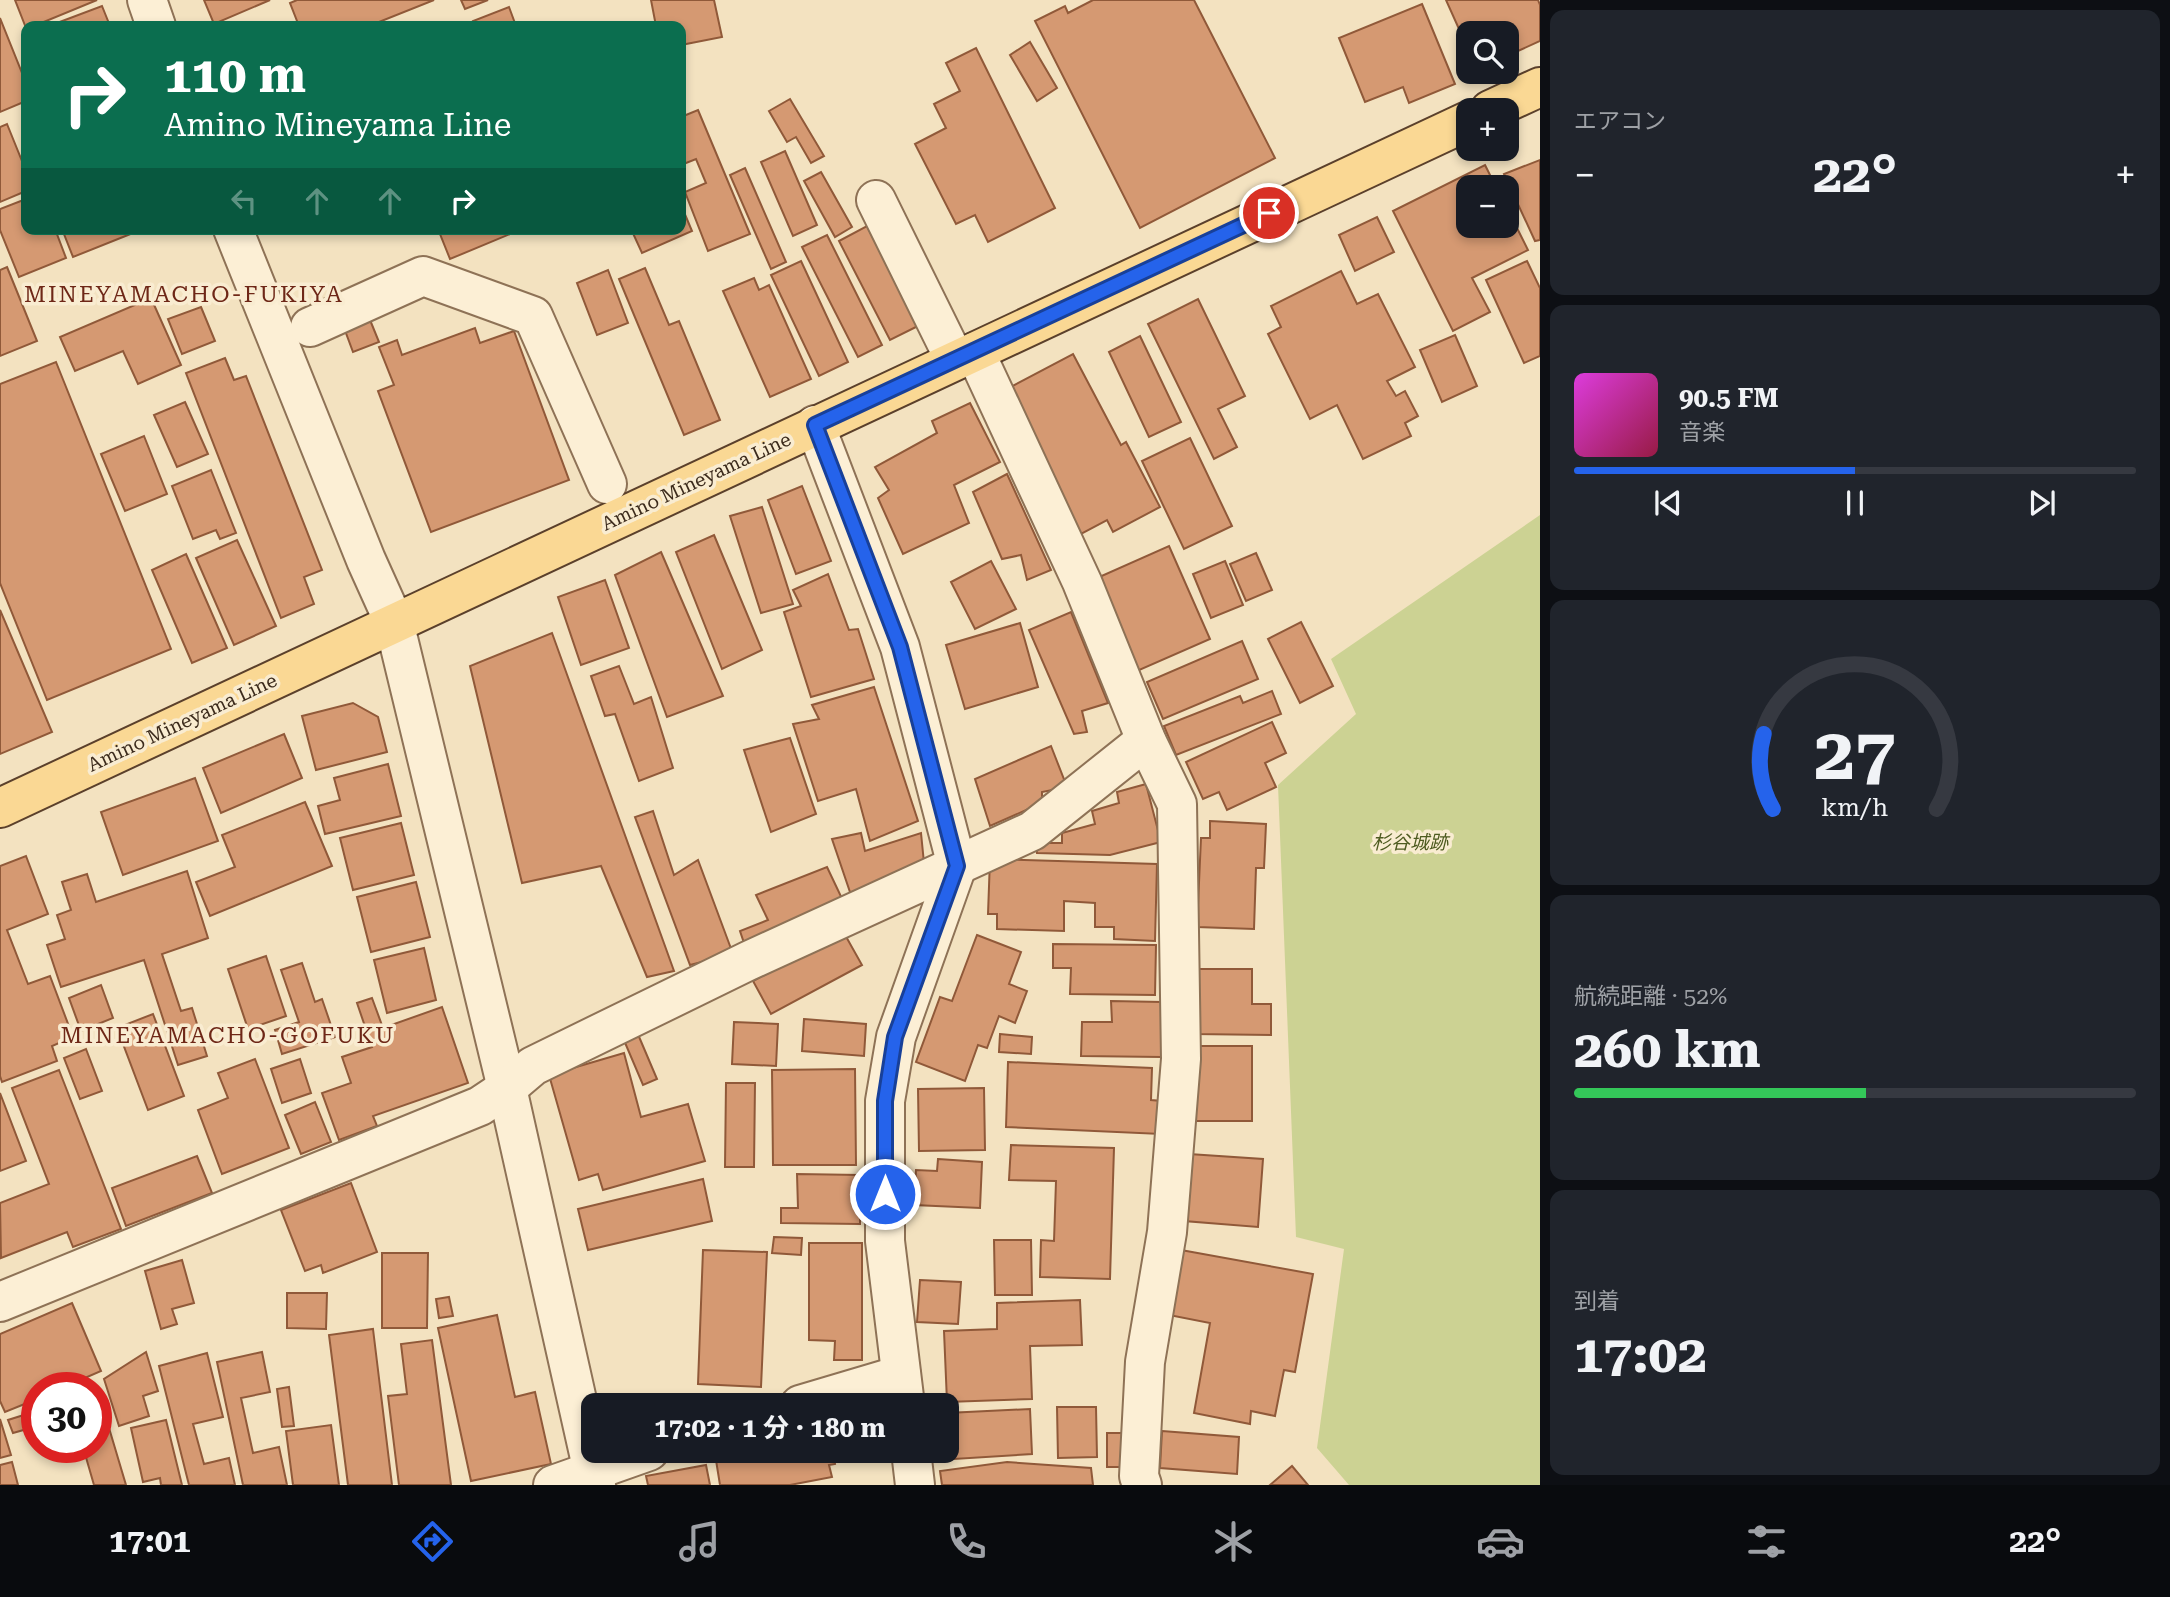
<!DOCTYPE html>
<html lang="ja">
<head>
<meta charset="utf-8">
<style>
	:root { --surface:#171b24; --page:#20242c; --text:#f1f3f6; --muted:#9ea1a6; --line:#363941; --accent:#2563eb }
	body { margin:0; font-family:"Roboto Serif","Noto Sans JP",serif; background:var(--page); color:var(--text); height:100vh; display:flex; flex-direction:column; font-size:26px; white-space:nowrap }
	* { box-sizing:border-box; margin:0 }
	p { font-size:23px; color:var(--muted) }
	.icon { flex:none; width:38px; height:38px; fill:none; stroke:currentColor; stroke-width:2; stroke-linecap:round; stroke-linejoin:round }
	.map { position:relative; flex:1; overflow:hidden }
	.drawer { display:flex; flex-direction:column; gap:10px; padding:10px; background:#0d0f14; width:630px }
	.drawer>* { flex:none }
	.top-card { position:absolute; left:21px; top:21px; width:665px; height:214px; border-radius:14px; box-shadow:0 4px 10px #0003; background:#0b6e4f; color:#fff; overflow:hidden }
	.controls { position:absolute; left:1456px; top:21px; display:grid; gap:14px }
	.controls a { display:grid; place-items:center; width:63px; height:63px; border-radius:14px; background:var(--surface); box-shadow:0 4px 10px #0003; font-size:35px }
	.speed { position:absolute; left:21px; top:1372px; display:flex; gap:14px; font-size:35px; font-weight:700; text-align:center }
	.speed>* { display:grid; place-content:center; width:91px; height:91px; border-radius:50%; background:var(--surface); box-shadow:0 4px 10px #0003; line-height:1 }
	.speed .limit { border:10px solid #d22; background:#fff; color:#111 }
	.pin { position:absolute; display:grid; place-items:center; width:60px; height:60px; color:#fff; margin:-30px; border:4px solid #fff; border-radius:50%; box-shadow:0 2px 7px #0007 }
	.me { position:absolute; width:77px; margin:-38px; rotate:0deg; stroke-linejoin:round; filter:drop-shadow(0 0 5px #0008) }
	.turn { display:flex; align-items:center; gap:24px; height:147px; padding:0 28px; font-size:32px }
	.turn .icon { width:91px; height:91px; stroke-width:2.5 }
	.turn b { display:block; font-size:49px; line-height:60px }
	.lanes { display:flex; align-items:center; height:66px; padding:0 28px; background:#0003; justify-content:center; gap:35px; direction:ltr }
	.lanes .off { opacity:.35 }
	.big { font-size:52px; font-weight:700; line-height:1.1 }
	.drawer .tile { flex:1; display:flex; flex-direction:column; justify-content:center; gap:10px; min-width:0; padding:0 24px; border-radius:14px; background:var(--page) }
	.drawer .dial { align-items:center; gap:0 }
	.dial svg { height:182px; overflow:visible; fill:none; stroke:var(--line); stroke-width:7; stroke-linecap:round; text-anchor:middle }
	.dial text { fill:var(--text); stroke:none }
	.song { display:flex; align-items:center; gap:21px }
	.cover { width:84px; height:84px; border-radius:10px; background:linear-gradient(135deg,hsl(300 70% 55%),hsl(340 70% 35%)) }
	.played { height:7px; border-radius:4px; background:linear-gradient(90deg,var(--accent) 50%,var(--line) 50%) }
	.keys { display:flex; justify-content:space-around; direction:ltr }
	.heat { display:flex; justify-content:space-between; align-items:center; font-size:38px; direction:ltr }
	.charge { height:10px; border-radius:5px; background:linear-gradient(90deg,#34c759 52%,var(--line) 0) }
	.trip { position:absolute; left:581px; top:1393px; width:378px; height:70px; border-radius:14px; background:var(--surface); box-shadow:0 4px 10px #0003; font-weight:700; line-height:70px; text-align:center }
	.tabs { display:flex; height:112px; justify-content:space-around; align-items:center; background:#090b0e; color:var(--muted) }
	.tabs .icon { width:49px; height:49px }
	.tabs .current { color:var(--accent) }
	.tabs b { font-size:32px; color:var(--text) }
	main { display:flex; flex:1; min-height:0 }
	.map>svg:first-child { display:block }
</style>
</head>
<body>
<main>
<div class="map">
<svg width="1540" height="1485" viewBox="0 0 1540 1485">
	<rect width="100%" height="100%" fill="#f3e2c0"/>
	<!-- green -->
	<polygon fill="#ccd293" points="1540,515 1540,1485 1349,1485 1317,1448 1344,1249 1296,1237 1278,785 1356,714 1331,659"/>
	<!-- building -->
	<g fill="#d59972" stroke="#905939" stroke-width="2">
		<polygon points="15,0 97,0 34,26 26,26 26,28"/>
		<polygon points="204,0 270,0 214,24"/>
		<polygon points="297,0 434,0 369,26 299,26 290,3"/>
		<polygon points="461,0 488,0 465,9"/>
		<polygon points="651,0 714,0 722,37 681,45 681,26 656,26"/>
		<polygon points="1093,0 1194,0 1275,158 1140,228 1035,21 1065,6 1068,13"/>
		<polygon points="1446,0 1538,0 1540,5 1540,41 1507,56 1507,33 1468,33 1468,49"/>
		<polygon points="1422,4 1455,84 1409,103 1403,87 1365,102 1339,38"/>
		<polygon points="102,6 110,26 49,26"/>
		<polygon points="509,7 516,26 475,26 473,21"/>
		<polygon points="0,18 26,83 26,101 0,112"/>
		<polygon points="1030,42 1057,88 1037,101 1010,55"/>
		<polygon points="976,48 1055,208 988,242 975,215 956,224 915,144 946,128 934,104 960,91 946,63"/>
		<polygon points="790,99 824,156 811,163 796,137 787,142 769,111"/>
		<polygon points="698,110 750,234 708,251 685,192 706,183 696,159 681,165 681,117"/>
		<polygon points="7,124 26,171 26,191 0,202 0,127"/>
		<polygon points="785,151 817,225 793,236 761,162"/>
		<polygon points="1540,160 1540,240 1535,241 1504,174"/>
		<polygon points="1485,165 1496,187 1468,187 1468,226 1507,226 1507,208 1528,250 1472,278 1490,312 1453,331 1393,211"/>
		<polygon points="745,168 786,262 771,269 730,175"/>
		<polygon points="821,172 852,227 835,237 804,181"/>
		<polygon points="26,199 26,229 55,229 66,258 19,277 0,230 0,209"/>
		<polygon points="681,205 692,231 642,253 631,229 681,229"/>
		<polygon points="1377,217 1394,252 1355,271 1339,235"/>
		<polygon points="867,226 918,326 890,340 839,241"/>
		<polygon points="62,229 143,229 73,257"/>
		<polygon points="438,229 522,229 450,259"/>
		<polygon points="827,235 882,345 858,357 802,247"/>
		<polygon points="801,261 848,362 819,376 771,275"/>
		<polygon points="1527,261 1540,288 1540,356 1524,363 1486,280"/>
		<polygon points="7,267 37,341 0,356 0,270"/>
		<polygon points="645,268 669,325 679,321 720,420 684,435 619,279"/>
		<polygon points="608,270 628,323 597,335 577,283"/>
		<polygon points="1341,271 1357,304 1378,294 1415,367 1387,381 1396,396 1405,391 1418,416 1405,423 1411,436 1363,459 1337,405 1310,419 1268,334 1281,327 1271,306"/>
		<polygon points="754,278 759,290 769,285 811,379 770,397 723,291"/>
		<polygon points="151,298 181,365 138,384 123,351 75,371 60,337"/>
		<polygon points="1198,299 1245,396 1218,409 1237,447 1214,459 1148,324"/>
		<polygon points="201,307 215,341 182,354 168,319"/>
		<polygon points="368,315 379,342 353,352 343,325"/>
		<polygon points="475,328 480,343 514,331 569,480 431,532 378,391 394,385 379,347 397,340 402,355"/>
		<polygon points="1455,335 1477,386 1442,402 1420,350"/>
		<polygon points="1140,336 1181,422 1149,437 1109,352"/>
		<polygon points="1073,354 1121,445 1126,442 1160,507 1113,532 1107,520 1081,534 1005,390"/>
		<polygon points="225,358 234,380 246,376 322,570 304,577 314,604 281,618 186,373"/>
		<polygon points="56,362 171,649 47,700 0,583 0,384"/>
		<polygon points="185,402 208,454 177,467 154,415"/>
		<polygon points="970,403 1000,462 954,485 969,523 903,554 878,498 889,490 875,467 937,433 932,421"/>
		<polygon points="144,436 167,494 125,511 101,454"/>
		<polygon points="1190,438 1232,526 1184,549 1142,461"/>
		<polygon points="211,470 236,533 220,539 216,530 193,539 172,486"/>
		<polygon points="1007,474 1051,570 1027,580 1021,555 1002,559 973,492"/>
		<polygon points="802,486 831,561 796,574 768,500"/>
		<polygon points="762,507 793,604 761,613 730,516"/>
		<polygon points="714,535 762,650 722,669 676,552"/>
		<polygon points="237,540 276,626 234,645 196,558"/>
		<polygon points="1169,546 1210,639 1137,671 1097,578"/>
		<polygon points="661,552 723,696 667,717 615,575"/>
		<polygon points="1256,553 1272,590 1246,601 1230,564"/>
		<polygon points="186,554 227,648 192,663 152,570"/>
		<polygon points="991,561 1016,609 975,629 951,582"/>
		<polygon points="1225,561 1243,605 1211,618 1193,574"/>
		<polygon points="828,574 849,630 858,629 874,679 811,697 784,612 801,606 793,590"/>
		<polygon points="605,580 629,648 581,665 558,597"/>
		<polygon points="0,610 52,732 0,754"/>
		<polygon points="1071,612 1108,703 1082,711 1087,732 1074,734 1029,630"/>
		<polygon points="1301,622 1333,686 1300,703 1268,639"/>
		<polygon points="1020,623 1038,687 965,709 946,645"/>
		<polygon points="552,633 674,971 647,977 601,866 522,883 470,666"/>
		<polygon points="1242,641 1258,679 1163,719 1147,682"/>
		<polygon points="619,666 634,704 651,697 673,768 639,781 615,714 605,716 591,676"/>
		<polygon points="874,687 918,821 870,841 856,789 818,801 793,724 819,719 812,705"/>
		<polygon points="1272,691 1281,714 1176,755 1164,726 1240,696 1243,703"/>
		<polygon points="353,703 378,717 387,752 316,770 302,716"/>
		<polygon points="1272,722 1286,753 1265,763 1276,787 1227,810 1219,792 1203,799 1186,762"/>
		<polygon points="284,734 302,778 221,813 203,768"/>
		<polygon points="790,738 816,814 771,832 744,750"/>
		<polygon points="1051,746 1067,787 1042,792 1042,803 990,826 975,779"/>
		<polygon points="388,764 401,816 325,834 318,806 340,800 334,778"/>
		<polygon points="195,778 218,841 123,875 101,812"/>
		<polygon points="1146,784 1161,842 1110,855 1037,853 1036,843 1062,843 1062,833 1095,824 1092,811 1119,803 1117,792"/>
		<polygon points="305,802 332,866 210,916 196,882 235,867 222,835"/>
		<polygon points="653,811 674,875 698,860 733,954 690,965 635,817"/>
		<polygon points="1210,821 1266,824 1264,868 1256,868 1254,929 1197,927 1201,838 1210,838"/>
		<polygon points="401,823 414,875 353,890 340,838"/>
		<polygon points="861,833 865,851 921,833 925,873 851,895 832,839"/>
		<polygon points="26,856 48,914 7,930 28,984 50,976 73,1037 52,1046 57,1061 2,1082 0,1076 0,866"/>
		<polygon points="990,859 1157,864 1155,941 1114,939 1114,927 1095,927 1095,903 1064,901 1064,931 997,929 997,914 988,914"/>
		<polygon points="827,867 846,907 747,952 740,931 768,920 756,895"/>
		<polygon points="187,871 208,938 162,954 181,1011 192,1008 207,1056 178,1065 144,960 61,987 47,945 65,939 57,915 71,910 62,882 87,874 96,902"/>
		<polygon points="416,882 430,937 371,952 357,897"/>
		<polygon points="844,933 862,965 771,1014 753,981"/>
		<polygon points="977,935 1021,952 1009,984 1027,991 1015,1023 999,1016 987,1048 978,1045 965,1081 916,1062 940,997 952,1001"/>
		<polygon points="1053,944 1156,945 1155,995 1070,994 1071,968 1053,968"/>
		<polygon points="424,948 436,1000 387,1013 374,960"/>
		<polygon points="266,956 286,1016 248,1029 228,969"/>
		<polygon points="302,963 315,1002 322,999 335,1037 282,1054 275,1030 299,1022 281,970"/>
		<polygon points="1195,969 1252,969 1252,1004 1271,1004 1271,1035 1194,1034"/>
		<polygon points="101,985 113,1018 81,1031 69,998"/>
		<polygon points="372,998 383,1028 442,1007 468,1083 373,1116 377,1126 339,1140 322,1093 351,1083 342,1057 372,1047 357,1003"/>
		<polygon points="1111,1001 1162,1002 1161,1057 1081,1056 1082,1022 1112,1022"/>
		<polygon points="153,1014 184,1096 148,1110 117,1028"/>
		<polygon points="804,1019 866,1024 864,1056 802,1051"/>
		<polygon points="734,1022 778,1024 776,1066 732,1064"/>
		<polygon points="637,1032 657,1079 643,1085 623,1038"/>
		<polygon points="1000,1034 1032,1037 1031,1054 999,1052"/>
		<rect x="1194" y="1046" width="58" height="75"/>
		<polygon points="86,1049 102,1091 80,1099 64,1058"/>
		<polygon points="624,1053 641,1117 688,1104 705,1161 603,1190 598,1174 579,1180 549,1075"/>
		<polygon points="255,1059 289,1148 222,1174 198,1110 228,1098 218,1073"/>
		<polygon points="300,1059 311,1093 282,1103 271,1069"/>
		<polygon points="1008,1062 1152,1068 1151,1100 1162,1101 1161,1134 1006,1127"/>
		<polygon points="855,1069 856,1165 773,1165 772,1070"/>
		<polygon points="59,1070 121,1229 73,1247 67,1232 1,1258 0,1203 49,1184 12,1088"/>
		<polygon points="726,1083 755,1083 754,1167 725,1167"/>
		<polygon points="984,1088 985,1150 919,1151 918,1089"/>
		<polygon points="0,1093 26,1161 0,1171"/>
		<polygon points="315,1102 331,1142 301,1154 285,1115"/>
		<polygon points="1011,1145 1114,1148 1110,1279 1040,1277 1041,1240 1054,1241 1056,1181 1009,1180"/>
		<polygon points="1189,1154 1263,1159 1258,1227 1184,1221"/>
		<polygon points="197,1156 212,1193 126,1226 112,1188"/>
		<polygon points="938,1159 982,1162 980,1208 914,1205 916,1170 937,1171"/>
		<polygon points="797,1174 860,1175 860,1224 781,1223 781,1208 798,1208"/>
		<polygon points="703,1179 712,1221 588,1250 578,1209"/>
		<polygon points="351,1183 377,1252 323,1273 321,1265 305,1271 281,1210"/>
		<polygon points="774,1237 802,1238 801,1255 772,1253"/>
		<polygon points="994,1240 1031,1240 1032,1295 995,1295"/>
		<polygon points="809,1243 862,1243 862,1360 834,1360 835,1341 809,1340"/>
		<polygon points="703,1250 767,1252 761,1387 698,1384"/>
		<polygon points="1181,1250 1313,1274 1295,1372 1284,1370 1275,1416 1251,1411 1250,1424 1194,1413 1210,1323 1169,1315"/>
		<polygon points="382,1253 428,1253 427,1328 382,1328"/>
		<polygon points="182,1260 194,1303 172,1309 177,1324 161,1329 145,1271"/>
		<polygon points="920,1280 961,1282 958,1324 917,1322"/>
		<polygon points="287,1293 327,1293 326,1329 287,1328"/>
		<polygon points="449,1297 453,1316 439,1318 436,1299"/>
		<polygon points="1080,1300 1082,1345 1030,1346 1032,1399 947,1402 944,1331 997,1329 997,1303"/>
		<polygon points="72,1303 101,1371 62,1388 37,1388 37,1399 5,1412 0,1401 0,1334"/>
		<polygon points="497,1315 515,1397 535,1392 551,1464 471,1481 438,1328"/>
		<polygon points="373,1329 392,1485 348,1485 329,1335"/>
		<polygon points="432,1340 451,1485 399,1485 388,1396 407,1394 401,1344"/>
		<polygon points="146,1352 158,1391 143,1396 149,1416 119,1426 104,1379"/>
		<polygon points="262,1352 270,1392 241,1398 253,1453 279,1447 287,1485 243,1485 217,1362"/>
		<polygon points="207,1353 223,1417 193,1424 204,1464 229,1458 235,1485 189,1485 159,1366"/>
		<polygon points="289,1387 294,1426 282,1427 277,1389"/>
		<polygon points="96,1391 98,1391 126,1485 94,1485 83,1447 96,1447"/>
		<polygon points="1057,1407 1096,1407 1097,1457 1058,1458"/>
		<polygon points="1030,1409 1032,1454 938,1460 937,1451 947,1451 947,1413"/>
		<polygon points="30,1413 34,1427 13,1433 8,1420"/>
		<polygon points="0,1419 11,1455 0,1458"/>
		<polygon points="166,1420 182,1485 161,1485 160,1478 143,1482 131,1428"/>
		<polygon points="331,1425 339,1485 293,1485 286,1431"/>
		<polygon points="1162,1431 1239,1437 1237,1474 1160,1468"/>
		<polygon points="1107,1433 1125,1433 1124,1467 1107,1467"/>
		<polygon points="730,1451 833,1451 835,1464 829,1465 832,1477 790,1485 720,1485 715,1454"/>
		<polygon points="12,1462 18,1485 0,1485 0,1465"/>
		<polygon points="1007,1462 1091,1468 1093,1485 942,1485 940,1471"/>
		<polygon points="706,1465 710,1485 648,1485 646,1476"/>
		<polygon points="1292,1466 1308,1485 1270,1485"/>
	</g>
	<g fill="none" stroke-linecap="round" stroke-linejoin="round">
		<defs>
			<g id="minor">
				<polyline points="147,0 156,26"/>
				<polyline points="876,200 955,360"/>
				<polyline points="233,229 366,560 394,622 507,1088 596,1485"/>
				<polyline points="310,327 423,276 533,316 607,484"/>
				<polyline points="975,352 1082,582 1146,740 1177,804 1181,1059 1167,1232 1145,1362 1139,1476 1142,1485"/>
				<polyline points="815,425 900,647 957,866 896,1037 885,1101 885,1241 905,1405"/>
				<polyline points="0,1302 480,1106 507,1088 533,1066 748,961 1032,831 1146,740"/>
				<polyline points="800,1405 901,1375"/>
				<polyline points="911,1451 915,1485"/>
				<polyline points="553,1485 649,1451"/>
			</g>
			<g id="major">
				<polyline points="1490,110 1540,87"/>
				<polyline points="0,808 1468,121"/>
			</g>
		</defs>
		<!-- minor casing -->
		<use href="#minor" stroke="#8e7256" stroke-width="42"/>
		<!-- major casing -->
		<use href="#major" stroke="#5b402b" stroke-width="42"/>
		<!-- minor -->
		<use href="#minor" stroke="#fcefd5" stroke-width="38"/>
		<!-- major -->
		<use href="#major" stroke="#fad894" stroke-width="38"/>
	</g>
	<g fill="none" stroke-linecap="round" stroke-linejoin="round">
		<defs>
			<polyline id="route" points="885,1194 885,1101 895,1037 957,866 900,647 815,425 1269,213"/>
		</defs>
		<!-- route casing -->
		<use href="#route" stroke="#184099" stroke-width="18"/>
		<!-- route -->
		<use href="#route" stroke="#2563eb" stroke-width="12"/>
	</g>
	<g text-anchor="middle" stroke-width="7" stroke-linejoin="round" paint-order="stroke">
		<!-- street labels -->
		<g font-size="19" fill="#3c2b1c" stroke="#f9ecd1">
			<text transform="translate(696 481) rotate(-25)" y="7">Amino Mineyama Line</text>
			<text transform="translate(182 722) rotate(-25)" y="7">Amino Mineyama Line</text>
		</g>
		<!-- park labels -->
		<g font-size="19" font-style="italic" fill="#4e5b20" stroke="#f9ecd1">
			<text x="1410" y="849">杉谷城跡</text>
		</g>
		<!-- quarter labels -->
		<g font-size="23" letter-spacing="2" fill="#6e2717" stroke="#f9ecd1">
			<text x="184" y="302">MINEYAMACHO-FUKIYA</text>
			<text x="228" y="1043">MINEYAMACHO-GOFUKU</text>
		</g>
	</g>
</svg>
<div class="controls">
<a><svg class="icon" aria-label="search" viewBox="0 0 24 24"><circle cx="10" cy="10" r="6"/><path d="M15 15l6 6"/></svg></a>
<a>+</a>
<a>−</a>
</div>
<div class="speed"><div class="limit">30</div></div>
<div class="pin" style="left:1269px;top:213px;background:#d93025"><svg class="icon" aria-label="arrive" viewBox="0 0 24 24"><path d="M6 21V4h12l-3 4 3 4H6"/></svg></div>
<svg class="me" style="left:885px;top:1194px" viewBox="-20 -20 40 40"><circle r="17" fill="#2563eb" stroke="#fff" stroke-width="3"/><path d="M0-11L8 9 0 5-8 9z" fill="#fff"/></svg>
<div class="trip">17:02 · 1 分 · 180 m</div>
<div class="top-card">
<div class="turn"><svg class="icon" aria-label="right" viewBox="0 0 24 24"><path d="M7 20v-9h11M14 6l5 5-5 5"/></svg><div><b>110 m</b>Amino Mineyama Line</div></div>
<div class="lanes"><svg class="icon off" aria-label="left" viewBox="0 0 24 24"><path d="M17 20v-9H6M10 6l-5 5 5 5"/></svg><svg class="icon off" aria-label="ahead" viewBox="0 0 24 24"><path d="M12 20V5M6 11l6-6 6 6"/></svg><svg class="icon off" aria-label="ahead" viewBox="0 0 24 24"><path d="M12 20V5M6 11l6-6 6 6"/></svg><svg class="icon" aria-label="right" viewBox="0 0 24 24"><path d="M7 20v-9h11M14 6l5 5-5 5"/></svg></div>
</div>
</div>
<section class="drawer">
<div class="tile"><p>エアコン</p>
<div class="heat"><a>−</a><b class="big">22°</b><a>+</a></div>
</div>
<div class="tile">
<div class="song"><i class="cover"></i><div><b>90.5 FM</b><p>音楽</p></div></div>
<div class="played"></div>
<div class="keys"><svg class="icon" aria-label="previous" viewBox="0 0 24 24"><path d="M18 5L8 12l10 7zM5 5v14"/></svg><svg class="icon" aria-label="pause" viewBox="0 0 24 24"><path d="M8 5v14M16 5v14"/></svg><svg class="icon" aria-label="next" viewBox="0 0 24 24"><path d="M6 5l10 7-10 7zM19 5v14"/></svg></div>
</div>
<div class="tile dial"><svg viewBox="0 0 100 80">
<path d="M14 69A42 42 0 1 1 86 69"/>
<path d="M14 69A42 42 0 0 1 10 36" stroke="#2563eb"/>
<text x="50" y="56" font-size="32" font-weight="700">27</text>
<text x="50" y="72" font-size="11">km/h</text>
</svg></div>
<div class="tile"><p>航続距離 · 52%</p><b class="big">260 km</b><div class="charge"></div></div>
<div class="tile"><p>到着</p><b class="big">17:02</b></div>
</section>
</main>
<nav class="tabs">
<b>17:01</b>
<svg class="icon current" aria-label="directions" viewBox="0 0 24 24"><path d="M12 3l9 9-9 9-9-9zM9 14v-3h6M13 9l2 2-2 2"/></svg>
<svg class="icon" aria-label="music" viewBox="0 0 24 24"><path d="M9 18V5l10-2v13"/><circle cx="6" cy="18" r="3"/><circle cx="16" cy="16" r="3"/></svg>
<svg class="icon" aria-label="phone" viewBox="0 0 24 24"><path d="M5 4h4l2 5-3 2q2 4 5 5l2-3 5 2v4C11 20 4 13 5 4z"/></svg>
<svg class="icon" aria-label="climate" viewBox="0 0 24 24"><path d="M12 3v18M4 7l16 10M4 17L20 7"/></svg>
<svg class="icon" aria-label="car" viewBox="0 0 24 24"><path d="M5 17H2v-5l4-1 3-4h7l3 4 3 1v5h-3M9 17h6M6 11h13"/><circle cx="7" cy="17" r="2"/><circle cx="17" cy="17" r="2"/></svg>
<svg class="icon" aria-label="filters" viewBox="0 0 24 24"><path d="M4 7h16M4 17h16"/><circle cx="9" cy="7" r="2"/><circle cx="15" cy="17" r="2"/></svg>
<b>22°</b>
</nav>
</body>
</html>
